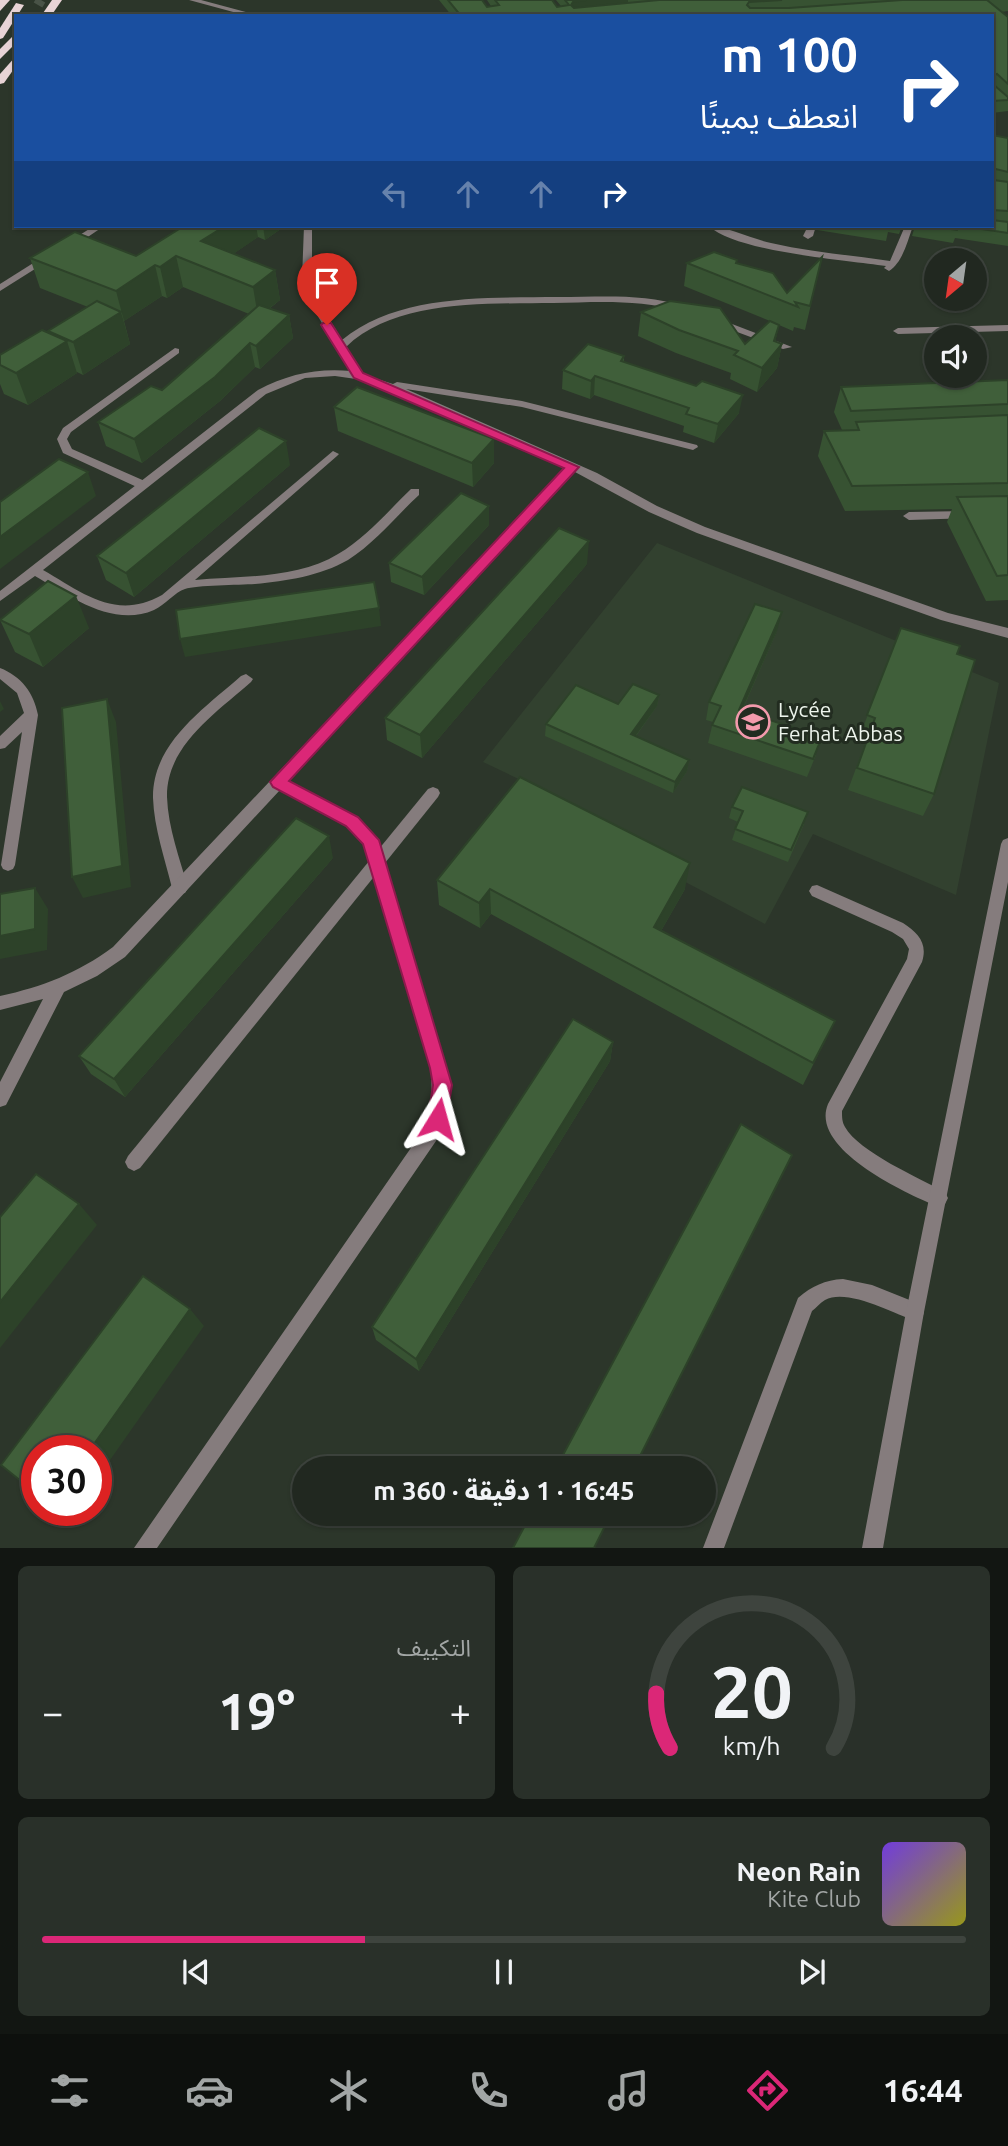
<!DOCTYPE html>
<html lang="ar">
<head>
<meta charset="utf-8">
<style>
	:root { --surface:#212820; --page:#293029; --text:#f1f3f6; --muted:#a2a6a5; --line:#3e443e; --accent:#db2777 }
	body { margin:0; font-family:Ubuntu,"Noto Sans Arabic",sans-serif; background:var(--page); color:var(--text); direction:rtl; height:100vh; display:flex; flex-direction:column; font-size:26px; white-space:nowrap }
	* { box-sizing:border-box; margin:0 }
	p { font-size:23px; color:var(--muted) }
	.icon { flex:none; width:38px; height:38px; fill:none; stroke:currentColor; stroke-width:2; stroke-linecap:round; stroke-linejoin:round }
	.map { position:relative; height:1548px; overflow:hidden; direction:ltr }
	.details { display:flex; flex-direction:column; gap:18px; padding:18px; background:#121612; flex:1 }
	.details>* { flex:none }
	.guide { position:absolute; left:14px; top:14px; width:980px; height:214px; border-radius:0px; box-shadow:0 2px 5px #0004,0 0 0 2px var(--line); direction:rtl; background:#1a4fa0; color:#fff; overflow:hidden }
	.needle { width:46px; rotate:209deg }
	.fabs { position:absolute; left:924px; top:248px; display:grid; gap:14px }
	.fabs a { display:grid; place-items:center; width:63px; height:63px; border-radius:50%; background:var(--surface); box-shadow:0 2px 5px #0004,0 0 0 2px var(--line); font-size:35px }
	.speed { position:absolute; left:21px; top:1435px; display:flex; gap:14px; font-size:35px; font-weight:700; text-align:center }
	.speed>* { display:grid; place-content:center; width:91px; height:91px; border-radius:50%; background:var(--surface); box-shadow:0 2px 5px #0004,0 0 0 2px var(--line); line-height:1 }
	.speed .limit { border:10px solid #d22; background:#fff; color:#111 }
	.pin { position:absolute; display:grid; place-items:center; width:60px; height:60px; color:#fff; margin:-72px -30px; border-radius:50% 50% 50% 0; rotate:-45deg; box-shadow:0 0 7px #0007 }
	.pin .icon { rotate:45deg }
	.me { position:absolute; width:77px; margin:-38px; rotate:8deg; stroke-linejoin:round; filter:drop-shadow(0 0 5px #0008) }
	.turn { display:flex; align-items:center; gap:24px; height:147px; padding:0 21px; font-size:32px }
	.turn .icon { width:91px; height:91px; stroke-width:2.5 }
	.turn b { display:block; font-size:49px; line-height:60px }
	.lanes { display:flex; align-items:center; height:66px; padding:0 21px; background:#0003; justify-content:center; gap:35px; direction:ltr }
	.lanes .off { opacity:.35 }
	.big { font-size:52px; font-weight:700; line-height:1.1 }
	.details .card { flex:1; display:flex; flex-direction:column; justify-content:center; gap:10px; min-width:0; padding:0 24px; border-radius:10px; background:var(--page) }
	.details .dial { align-items:center; gap:0 }
	.dial svg { height:182px; overflow:visible; fill:none; stroke:var(--line); stroke-width:7; stroke-linecap:round; text-anchor:middle }
	.dial text { fill:var(--text); stroke:none }
	.song { display:flex; align-items:center; gap:21px }
	.cover { width:84px; height:84px; border-radius:10px; background:linear-gradient(135deg,hsl(260 70% 55%),hsl(60 70% 35%)) }
	.played { height:7px; border-radius:4px; background:linear-gradient(90deg,var(--accent) 35%,var(--line) 35%) }
	.keys { display:flex; justify-content:space-around; direction:ltr }
	.heat { display:flex; justify-content:space-between; align-items:center; font-size:38px; direction:ltr }
	.details .tiles { flex:1; display:grid; gap:18px; grid-template-columns:1fr 1fr }
	.card:last-child { grid-column:span 2 }
	.trip { position:absolute; left:292px; top:1456px; width:424px; height:70px; border-radius:35px; background:var(--surface); box-shadow:0 2px 5px #0004,0 0 0 2px var(--line); font-weight:700; line-height:70px; text-align:center; direction:rtl }
	.menu { display:flex; height:112px; justify-content:space-around; align-items:center; background:#0d100d; color:var(--muted) }
	.menu .icon { width:49px; height:49px }
	.menu .current { color:var(--accent) }
	.menu b { font-size:32px; color:var(--text) }
	.map>svg:first-child { display:block }
</style>
</head>
<body>
<div class="map">
<svg width="1008" height="1548" viewBox="0 0 1008 1548">
	<rect width="100%" height="100%" fill="#2c362a"/>
	<!-- built -->
	<polygon fill="#32412f" points="657,543 999,683 956,895 813,834 765,924 581,827 588,812 483,762"/>
	<g fill="none" stroke-linecap="round" stroke-linejoin="round">
		<!-- trunk-tunnel -->
		<polyline stroke="#495347" stroke-width="10" stroke-dasharray="10 5" stroke-linecap="butt" points="38,5 41,0"/>
		<!-- service -->
		<g fill="#857c7d" fill-rule="evenodd">
			<polygon points="175,348 179,349 179,353 71,432 67,439 72,449 147,482 147,488 139,488 63,453 57,439 63,428"/>
			<path d="M246 674 253 679 251 682C216 713 166 746 167 797 168 828 180 859 188 888L185 893 180 894 175 893 172 888C165 859 154 828 153 798 152 743 205 708 241 676Z"/>
			<polygon points="433,787 438,789 440,793 438,797 140,1168 134,1171 128,1168 125,1162 128,1156 428,789"/>
			<path d="M817 885 903 923C918 933 928 943 922 962L842 1111C842 1117 842 1122 845 1127 859 1152 919 1178 945 1192L948 1198 945 1204 939 1207C907 1194 809 1149 828 1104L907 959 909 949 903 939 892 932 812 896 809 891 812 886Z"/>
			<path d="M843 1279 872 1285 922 1305 924 1312 922 1319 915 1321C893 1313 847 1288 825 1300 820 1303 816 1308 812 1311L724 1548H703L798 1298C812 1286 825 1280 843 1279Z"/>
		</g>
		<!-- minor -->
		<g fill="#857c7d" fill-rule="evenodd">
			<polygon points="189,0 201,0 261,16 248,16"/>
			<polygon points="94,226 104,226 73,247 67,247 67,243"/>
			<path d="M304 226H312V279L315 295 342 340C399 293 488 298 558 297 601 297 642 293 684 306L686 308 681 311C638 299 597 302 553 303 488 304 396 299 346 347L362 374 393 384 397 382 522 401 697 445 698 447 693 450 522 407 406 389 597 473 657 506 705 527 948 613 1008 628V638L941 620 697 533 649 512 575 472 288 781 357 817 377 840 447 1068C452 1095 448 1116 436 1141L157 1548H134L424 1129 432 1102 431 1068 364 843 347 825 280 790 125 957 97 976 64 992 6 1105 0 1107V1082L43 999 0 1010V996C42 987 78 973 113 947L566 468 363 380 335 376 305 378 266 394 43 570C83 593 116 621 162 595L333 451 339 454 337 456 195 580C241 576 297 579 338 554 366 538 388 511 411 489H419V495C396 516 375 543 348 560 320 576 286 581 255 584 239 585 196 585 185 589 175 592 165 605 154 610 113 628 69 596 35 576L0 601V591L258 390C288 374 317 368 351 371L305 295 302 279Z"/>
			<path d="M709 226C726 226 752 239 771 243 810 252 850 255 890 261L905 226H913C907 242 903 262 889 271L884 268 886 266C845 260 736 252 709 226Z"/>
			<polygon points="808,226 816,226 813,236 808,239 803,236"/>
			<polygon points="46,255 54,257 0,291 0,284"/>
			<polygon points="713,319 719,319 792,347 783,349 713,323"/>
			<polygon points="1008,325 1008,331 898,334 893,331 898,328"/>
			<polygon points="968,511 972,512 972,518 909,520 903,516 909,512"/>
			<path d="M0 668C21 676 34 693 38 715L15 865 13 869 8 871 3 869 1 865 22 732 5 748 0 749V736L24 713 17 693 0 679Z"/>
			<polygon points="1008,838 1008,882 924,1312 883,1548 862,1548 906,1312 1001,844 1003,840"/>
		</g>
		<!-- trunk -->
		<g fill="#e8d4d6" fill-rule="evenodd">
			<polygon points="0,0 10,0 0,11"/>
			<polygon points="52,0 62,0 51,16 41,16"/>
			<polygon points="16,3 24,5 3,38 0,39 0,28"/>
			<polygon points="16,33 16,43 0,59 0,49"/>
			<polygon points="16,56 16,66 4,83 0,84 0,74"/>
		</g>
	</g>
	<!-- wall -->
	<g fill="#375232">
		<polygon points="439,0 482,0 487,7 491,6 487,0 552,0 557,7 561,6 556,0 1008,0 1008,11 1001,12 1008,17 1008,111 992,113 992,16 452,16"/>
		<polygon points="992,135 1008,138 1008,246 955,238 953,243 912,236 915,226 992,226"/>
		<polygon points="184,226 285,226 265,240 258,237 233,254 275,270 280,300 269,309 289,315 293,338 260,369 255,367 220,401 142,463 106,446 98,422 162,390 249,314 183,287 167,298 162,296 124,321 130,344 83,375 77,372 77,373 28,405 4,394 0,384 0,355 49,333 48,331 88,307 40,288 30,258 136,256"/>
		<polygon points="817,226 902,226 899,234 888,232 886,241 817,230"/>
		<polygon points="822,257 805,330 794,327 793,331 779,325 775,342 782,344 777,368 757,392 730,379 731,373 676,353 638,336 641,312 745,344 770,321 684,286 687,263 737,260 737,263 787,293"/>
		<polygon points="624,356 624,362 739,413 714,443 683,432 684,426 594,395 590,399 562,389 563,370"/>
		<polygon points="1008,380 1008,600 986,601 947,522 952,509 845,511 818,456 824,431 842,430 834,412 841,387"/>
		<polygon points="334,407 494,439 494,463 473,487 338,431"/>
		<polygon points="290,465 134,597 106,580 97,556"/>
		<polygon points="489,525 424,595 391,582 389,563"/>
		<polygon points="587,564 422,758 387,740 385,718"/>
		<polygon points="0,620 89,628 43,667 15,652"/>
		<polygon points="901,628 957,654 934,794 923,816 848,790 866,741 859,738"/>
		<polygon points="777,631 742,711 816,755 807,777 708,743 713,722 706,720 709,702"/>
		<polygon points="659,695 657,706 636,736 689,760 687,771 673,793 545,736 546,724 618,704"/>
		<polygon points="732,807 804,824 788,862 732,840 738,822 729,818"/>
		<polygon points="333,858 125,1097 91,1074 79,1056"/>
		<polygon points="437,880 685,889 661,931 835,1021 803,1085 491,914 480,928 439,905"/>
		<polygon points="613,1042 610,1061 419,1371 376,1340 372,1327"/>
	</g>
	<!-- shaded-wall -->
	<g fill="#2d4229">
		<polygon points="586,0 628,0 628,3 570,16 571,5 573,2"/>
		<polygon points="225,226 256,226 258,237 210,270 201,241"/>
		<polygon points="263,226 285,226 265,240"/>
		<polygon points="176,256 183,287 167,298 160,267"/>
		<polygon points="155,265 162,296 124,321 116,291"/>
		<polygon points="275,270 280,300 258,317 253,287"/>
		<polygon points="121,312 130,344 83,375 73,342"/>
		<polygon points="289,315 293,338 260,369 256,346"/>
		<polygon points="779,325 774,348 782,344 777,368 757,392 762,368 774,341"/>
		<polygon points="67,341 77,373 28,405 16,373"/>
		<polygon points="250,343 255,367 220,401 142,463 134,439"/>
		<polygon points="595,376 594,395 590,399 591,381"/>
		<polygon points="743,395 739,413 714,443 718,424"/>
		<polygon points="494,439 494,463 473,487 472,463"/>
		<polygon points="286,441 290,465 134,597 126,573"/>
		<polygon points="88,472 96,496 0,569 0,537"/>
		<polygon points="489,506 489,525 424,595 422,577"/>
		<polygon points="589,541 587,564 422,758 420,735"/>
		<polygon points="76,596 89,628 43,667 29,634"/>
		<polygon points="379,608 381,626 185,657 180,639"/>
		<polygon points="782,612 777,631 734,728 739,710"/>
		<polygon points="659,695 657,706 629,745 631,734"/>
		<polygon points="107,699 116,722 131,887 83,898 72,877"/>
		<polygon points="0,701 4,709 0,712"/>
		<polygon points="689,760 687,771 673,793 675,782"/>
		<polygon points="329,836 333,858 125,1097 114,1079"/>
		<polygon points="690,863 685,889 649,952 654,927"/>
		<polygon points="35,888 48,909 47,950 0,959 0,936"/>
		<polygon points="490,889 491,914 480,928 479,903"/>
		<polygon points="613,1042 610,1061 419,1371 416,1359"/>
		<polygon points="79,1204 97,1225 0,1348 0,1302"/>
		<polygon points="190,1309 204,1326 96,1480 96,1451 89,1451"/>
		<polygon points="63,1510 75,1510 72,1514"/>
	</g>
	<!-- building -->
	<g fill="#405f3a" stroke="#2d4229" stroke-width="2">
		<polygon points="448,0 482,0 487,7 499,5 495,0 552,0 557,7 569,5 565,0 586,0 573,2 571,5 574,8 659,0 782,0 749,2 747,5 750,8 789,8 902,0 987,0 1008,17 1008,84 997,74 994,75 994,85 1008,97 1008,100 992,101 992,16 461,16"/>
		<polygon points="992,135 1008,138 1008,172 996,169 993,172 994,180 1008,182 1008,211 992,210"/>
		<polygon points="992,220 1008,222 1008,233 962,226 992,226"/>
		<polygon points="184,226 225,226 201,241 275,270 253,287 176,256 160,267 155,265 116,291 30,258 75,232 136,256"/>
		<polygon points="871,226 890,226 889,229"/>
		<polygon points="930,226 958,226 957,230"/>
		<polygon points="714,252 737,260 736,263 773,273 787,293 822,257 810,306 795,302 798,307 687,263"/>
		<polygon points="97,301 121,312 73,342 48,331"/>
		<polygon points="670,301 720,308 745,344 770,321 779,325 774,341 782,344 762,368 734,355 738,351 679,330 641,312"/>
		<polygon points="259,305 289,315 256,346 250,343 215,377 134,439 98,422 151,386 162,390"/>
		<polygon points="42,330 67,341 16,373 0,365 0,355"/>
		<polygon points="588,344 624,356 621,361 696,386 702,381 743,395 718,424 686,414 689,408 595,376 591,381 563,370"/>
		<polygon points="1008,380 1008,404 851,411 841,387"/>
		<polygon points="357,387 494,439 472,463 334,407"/>
		<polygon points="1008,415 1008,483 852,486 824,431 859,430 856,422"/>
		<polygon points="259,428 286,441 126,573 97,556"/>
		<polygon points="59,459 88,472 0,537 0,502"/>
		<polygon points="461,493 489,506 422,577 389,563"/>
		<polygon points="1008,496 1008,575 997,576 957,497"/>
		<polygon points="559,528 589,541 420,735 385,718"/>
		<polygon points="48,581 76,596 29,634 0,620"/>
		<polygon points="374,582 379,608 180,639 176,610"/>
		<polygon points="755,604 782,612 739,710 822,737 813,759 712,725 721,706 709,702"/>
		<polygon points="901,628 960,646 957,654 975,660 934,794 857,768 875,718 867,715"/>
		<polygon points="633,684 659,695 631,734 689,760 675,782 546,724 576,685 618,704"/>
		<polygon points="107,699 122,866 72,877 62,708"/>
		<polygon points="520,777 690,863 654,927 835,1021 813,1063 490,889 479,903 437,880"/>
		<polygon points="742,787 808,812 791,850 735,829 743,811 732,807"/>
		<polygon points="296,818 329,836 114,1079 79,1056"/>
		<polygon points="35,888 35,929 0,936 0,894"/>
		<polygon points="573,1019 613,1042 416,1359 372,1327"/>
		<polygon points="741,1124 792,1155 634,1468 556,1468"/>
		<polygon points="36,1174 79,1204 0,1302 0,1217"/>
		<polygon points="143,1276 190,1309 89,1451 37,1451 37,1494 1,1465"/>
		<polygon points="531,1514 611,1514 594,1548 513,1548"/>
	</g>
	<!-- route -->
	<polygon fill="#db2777" stroke="#8e194d" stroke-width="2" points="323,323 331,323 363,373 579,467 289,781 358,817 379,840 452,1085 445,1126 438,1129 431,1126 428,1119 433,1085 430,1068 363,844 346,826 273,787 270,782 564,468 354,378 321,325"/>
	<!-- icons -->
	<defs>
		<symbol id="school-ring" viewBox="-11 -11 22 22"><circle r="9.5" fill="#222c20" stroke="#f39aac" stroke-width="1.5"/><path d="M0-5L7-2L0 1L-7-2ZM-4 1L0 2.5L4 1V4Q0 6-4 4Z" fill="#f39aac"/></symbol>
	</defs>
	<g fill-rule="evenodd">
		<use href="#school-ring" x="734" y="703" width="38" height="38"/>
	</g>
	<g text-anchor="middle" stroke-width="6" stroke-linejoin="round" paint-order="stroke">
		<!-- poi labels -->
		<g font-size="21" fill="#eef5ed" stroke="#222c20" text-anchor="start">
			<text x="778" y="717">Lycée<tspan x="778" dy="24">Ferhat Abbas</tspan></text>
		</g>
	</g>
</svg>
<div class="fabs">
<a><svg class="needle" viewBox="-14 -14 28 28"><path d="M0-13l5 13h-10z" fill="#e53935"/><path d="M0 13l5-13h-10z" fill="#a2a6a5"/></svg></a>
<a><svg class="icon" aria-label="sound" viewBox="0 0 24 24"><path d="M4 9h4l5-4v14l-5-4H4zM17 9q2 3 0 6"/></svg></a>
</div>
<div class="speed"><div class="limit">30</div></div>
<div class="pin" style="left:327px;top:325px;background:#d93025"><svg class="icon" aria-label="arrive" viewBox="0 0 24 24"><path d="M6 21V4h12l-3 4 3 4H6"/></svg></div>
<svg class="me" style="left:438px;top:1119px" viewBox="-20 -20 40 40"><path d="M0-17L14 15 0 8-14 15z" fill="#db2777" stroke="#fff" stroke-width="4"/></svg>
<div class="trip">16:45 · 1 دقيقة · 360 m</div>
<div class="guide">
<div class="turn"><svg class="icon" aria-label="right" viewBox="0 0 24 24"><path d="M7 20v-9h11M14 6l5 5-5 5"/></svg><div><b>100 m</b>انعطف يمينًا</div></div>
<div class="lanes"><svg class="icon off" aria-label="left" viewBox="0 0 24 24"><path d="M17 20v-9H6M10 6l-5 5 5 5"/></svg><svg class="icon off" aria-label="ahead" viewBox="0 0 24 24"><path d="M12 20V5M6 11l6-6 6 6"/></svg><svg class="icon off" aria-label="ahead" viewBox="0 0 24 24"><path d="M12 20V5M6 11l6-6 6 6"/></svg><svg class="icon" aria-label="right" viewBox="0 0 24 24"><path d="M7 20v-9h11M14 6l5 5-5 5"/></svg></div>
</div>
</div>
<section class="details">
<div class="tiles">
<div class="card dial"><svg viewBox="0 0 100 80">
<path d="M14 69A42 42 0 1 1 86 69"/>
<path d="M14 69A42 42 0 0 1 8 45" stroke="#db2777"/>
<text x="50" y="56" font-size="32" font-weight="700">20</text>
<text x="50" y="72" font-size="11">km/h</text>
</svg></div>
<div class="card"><p>التكييف</p>
<div class="heat"><a>−</a><b class="big">19°</b><a>+</a></div>
</div>
<div class="card">
<div class="song"><i class="cover"></i><div><b>Neon Rain</b><p>Kite Club</p></div></div>
<div class="played"></div>
<div class="keys"><svg class="icon" aria-label="previous" viewBox="0 0 24 24"><path d="M18 5L8 12l10 7zM5 5v14"/></svg><svg class="icon" aria-label="pause" viewBox="0 0 24 24"><path d="M8 5v14M16 5v14"/></svg><svg class="icon" aria-label="next" viewBox="0 0 24 24"><path d="M6 5l10 7-10 7zM19 5v14"/></svg></div>
</div>
</div>
</section>
<nav class="menu">
<b>16:44</b>
<svg class="icon current" aria-label="directions" viewBox="0 0 24 24"><path d="M12 3l9 9-9 9-9-9zM9 14v-3h6M13 9l2 2-2 2"/></svg>
<svg class="icon" aria-label="music" viewBox="0 0 24 24"><path d="M9 18V5l10-2v13"/><circle cx="6" cy="18" r="3"/><circle cx="16" cy="16" r="3"/></svg>
<svg class="icon" aria-label="phone" viewBox="0 0 24 24"><path d="M5 4h4l2 5-3 2q2 4 5 5l2-3 5 2v4C11 20 4 13 5 4z"/></svg>
<svg class="icon" aria-label="climate" viewBox="0 0 24 24"><path d="M12 3v18M4 7l16 10M4 17L20 7"/></svg>
<svg class="icon" aria-label="car" viewBox="0 0 24 24"><path d="M5 17H2v-5l4-1 3-4h7l3 4 3 1v5h-3M9 17h6M6 11h13"/><circle cx="7" cy="17" r="2"/><circle cx="17" cy="17" r="2"/></svg>
<svg class="icon" aria-label="filters" viewBox="0 0 24 24"><path d="M4 7h16M4 17h16"/><circle cx="9" cy="7" r="2"/><circle cx="15" cy="17" r="2"/></svg>
</nav>
</body>
</html>
